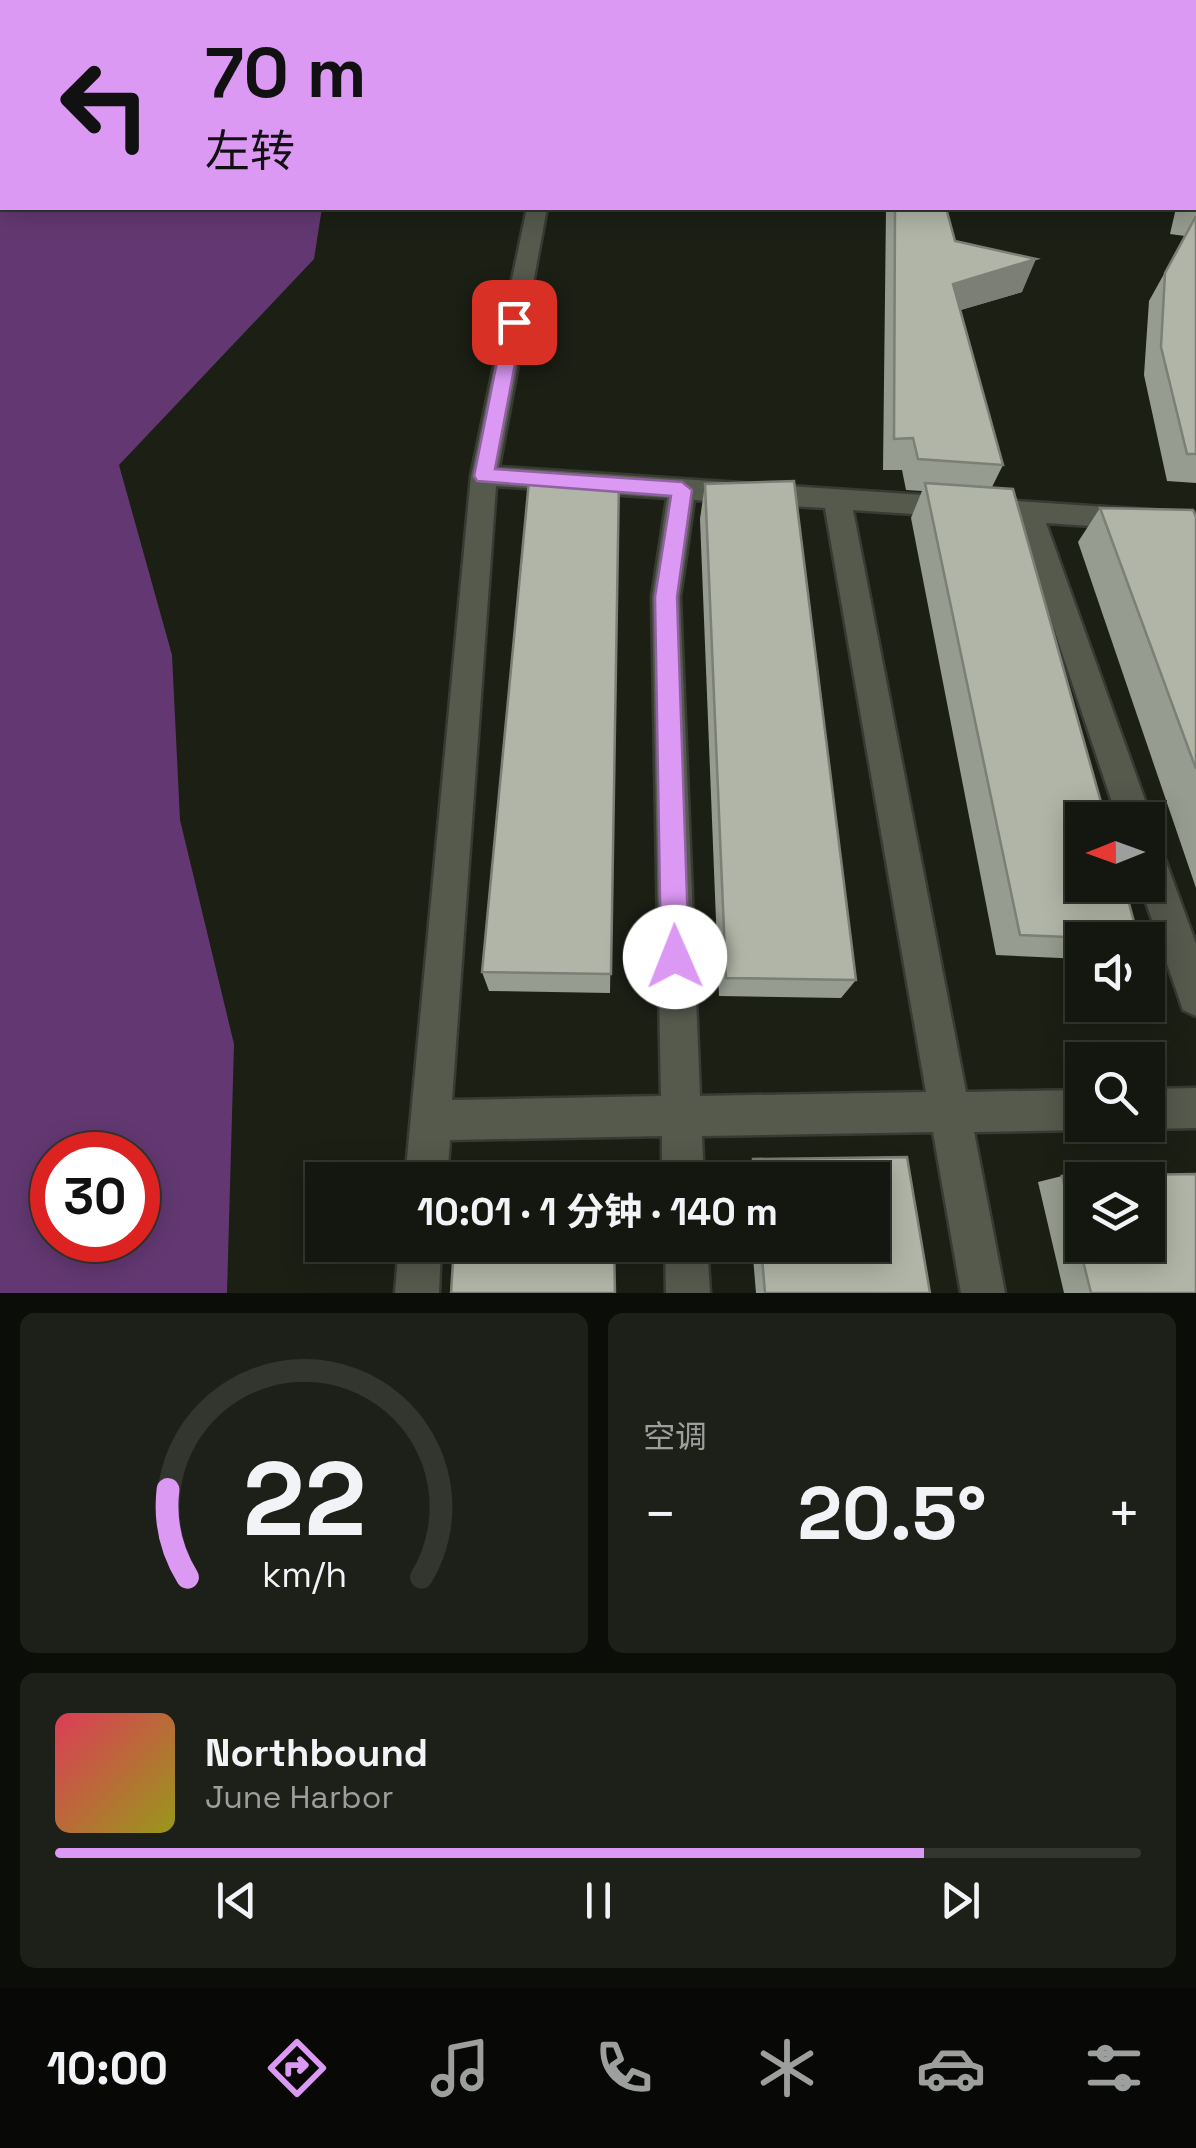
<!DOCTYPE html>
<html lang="zh">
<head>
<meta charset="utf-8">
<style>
	:root { --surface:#14170f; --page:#1d2018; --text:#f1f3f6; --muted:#9d9f9e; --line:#33362f; --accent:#dc99f4 }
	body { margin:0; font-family:"Space Grotesk","Noto Sans SC",sans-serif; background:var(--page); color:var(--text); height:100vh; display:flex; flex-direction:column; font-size:38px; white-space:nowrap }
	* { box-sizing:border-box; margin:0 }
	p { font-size:32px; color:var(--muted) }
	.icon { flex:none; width:55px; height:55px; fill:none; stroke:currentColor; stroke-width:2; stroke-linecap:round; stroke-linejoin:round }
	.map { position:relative; height:1293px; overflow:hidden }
	.sheet { display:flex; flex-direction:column; gap:20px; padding:20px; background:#0b0d08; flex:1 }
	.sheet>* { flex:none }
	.hud { position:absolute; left:0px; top:0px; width:1198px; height:210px; box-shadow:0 5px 25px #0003,0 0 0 2px var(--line); background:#dc99f4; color:#111; overflow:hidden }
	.needle { width:65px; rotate:269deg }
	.tools { position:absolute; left:1065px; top:802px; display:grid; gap:20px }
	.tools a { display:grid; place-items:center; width:100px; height:100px; border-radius:0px; background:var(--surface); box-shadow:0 5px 25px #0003,0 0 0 2px var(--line); font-size:50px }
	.speed { position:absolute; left:30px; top:1132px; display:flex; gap:20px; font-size:50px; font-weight:700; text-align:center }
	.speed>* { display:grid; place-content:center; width:130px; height:130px; border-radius:50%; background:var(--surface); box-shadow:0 5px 25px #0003,0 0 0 2px var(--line); line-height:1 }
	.speed .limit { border:15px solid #d22; background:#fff; color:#111 }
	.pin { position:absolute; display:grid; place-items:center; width:85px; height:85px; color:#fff; margin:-42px; border-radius:20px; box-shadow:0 5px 15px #0006 }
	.me { position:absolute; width:110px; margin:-55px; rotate:359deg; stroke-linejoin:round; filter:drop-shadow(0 0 8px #0008) }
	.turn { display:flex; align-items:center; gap:35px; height:210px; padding:0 40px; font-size:45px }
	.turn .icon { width:130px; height:130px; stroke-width:2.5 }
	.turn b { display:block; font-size:70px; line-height:85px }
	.big { font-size:75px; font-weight:700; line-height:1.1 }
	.sheet .widget { flex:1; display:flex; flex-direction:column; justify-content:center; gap:15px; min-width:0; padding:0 35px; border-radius:15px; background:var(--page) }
	.sheet .dial { align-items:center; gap:0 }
	.dial svg { height:260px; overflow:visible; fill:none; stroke:var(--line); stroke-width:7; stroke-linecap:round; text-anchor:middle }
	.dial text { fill:var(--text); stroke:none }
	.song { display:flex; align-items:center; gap:30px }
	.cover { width:120px; height:120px; border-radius:15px; background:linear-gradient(135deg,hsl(350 70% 55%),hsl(60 70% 35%)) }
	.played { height:10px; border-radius:5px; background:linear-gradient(90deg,var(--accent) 80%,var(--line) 80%) }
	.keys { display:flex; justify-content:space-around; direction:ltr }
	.heat { display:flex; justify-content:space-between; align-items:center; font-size:55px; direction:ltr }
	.sheet .tiles { flex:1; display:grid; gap:20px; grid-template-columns:1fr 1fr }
	.widget:last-child { grid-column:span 2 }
	.trip { position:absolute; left:305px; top:1162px; width:585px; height:100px; border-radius:0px; background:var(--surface); box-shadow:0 5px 25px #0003,0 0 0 2px var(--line); font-weight:700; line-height:100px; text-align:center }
	.menu { display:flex; height:160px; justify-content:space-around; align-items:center; background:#080906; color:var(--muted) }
	.menu .icon { width:70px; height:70px }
	.menu .selected { color:var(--accent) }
	.menu b { font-size:45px; color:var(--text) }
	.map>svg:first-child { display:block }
</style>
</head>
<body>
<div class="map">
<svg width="1196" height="1293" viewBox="0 0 1196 1293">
	<rect width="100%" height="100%" fill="#1b1f14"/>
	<!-- forest -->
	<path fill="#633872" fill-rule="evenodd" d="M0 0H369L2 2V208H322L314 259 119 465 172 655 180 820 234 1044 227 1293H0ZM52 1155H138V1240H52Z"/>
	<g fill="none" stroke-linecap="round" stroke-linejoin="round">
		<defs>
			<g id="minor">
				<polygon points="875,0 902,0 903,2 877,2"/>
				<rect x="1195" y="60" width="1" height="10"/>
				<path d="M527 208H547L499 467 1196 513V533L1046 523 1152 820 1148 830V820H1118L1018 521 853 510 966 1092 1082 1090V1125H1094L1082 1130 974 1132 1005 1293H961L933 1132 702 1136 704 1180H662V1136L450 1140 447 1180H405L471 476ZM496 486 667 498 652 597 661 1096 452 1100ZM694 500 825 508 926 1092 700 1096 680 597Z"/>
				<polygon points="1148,841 1160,845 1196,944 1196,1016 1183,1010 1140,885 1148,885"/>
				<polygon points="1196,1088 1196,1128 1148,1129 1138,1125 1148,1125 1148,1089"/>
				<polygon points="399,1245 441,1245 439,1293 395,1293"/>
				<polygon points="665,1245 707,1245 710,1293 666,1293"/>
			</g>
		</defs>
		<!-- minor casing -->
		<use href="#minor" stroke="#383b34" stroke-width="5"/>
		<!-- minor -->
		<use href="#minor" fill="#555a4d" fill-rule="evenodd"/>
	</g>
	<!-- wall -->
	<g fill="#979c90">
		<polygon points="931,0 1157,0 1155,2 931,2"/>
		<polygon points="1196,118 1196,483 1167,481 1144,375 1149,301 1185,236 1170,234 1176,208 1195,208"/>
		<polygon points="886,208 946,208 955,241 1022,292 960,310 1003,465 992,487 1139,940 1082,940 1082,959 996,955 911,518 922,491 906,490 902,470 883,470"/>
		<polygon points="619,478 610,993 489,991 482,972"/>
		<polygon points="705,484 856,980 841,998 719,996 700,519"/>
		<polygon points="1100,508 1196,517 1196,888 1078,542"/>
		<polygon points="907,1157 930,1293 756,1293 752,1245 872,1245 872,1180 746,1180 745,1165 753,1159"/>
		<polygon points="1062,1176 1196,1293 1064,1293 1038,1182"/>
	</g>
	<!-- shaded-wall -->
	<polygon fill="#7b7f75" points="1036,259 1022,292 941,316 953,284"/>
	<!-- building -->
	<g fill="#b0b5a7" stroke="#7b7f75" stroke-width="2.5" fill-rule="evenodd">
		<polygon points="932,0 1034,0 1034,2 931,2"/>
		<polygon points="1196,157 1196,207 1195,207"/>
		<polygon points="895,208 946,208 955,241 1036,259 953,284 1003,465 918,459 913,438 894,439"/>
		<polygon points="1196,216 1196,454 1187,454 1161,347 1165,273"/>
		<polygon points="619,478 611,974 482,972 529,481"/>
		<polygon points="794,481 856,980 726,978 705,484"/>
		<polygon points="925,483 1013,489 1106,820 1082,820 1082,885 1124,885 1139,940 1020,935"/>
		<polygon points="1100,508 1193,510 1196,517 1196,769"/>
		<polygon points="907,1157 930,1293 765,1293 761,1245 872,1245 872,1180 755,1180 753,1159"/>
		<polygon points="613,1164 613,1180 458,1180 459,1166"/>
		<path d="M1196 1174V1293H1091L1062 1176ZM1082 1180H1148V1245H1082Z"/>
		<polygon points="454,1245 614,1245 615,1293 451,1293"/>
	</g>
	<!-- route -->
	<polygon fill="#dc99f4" stroke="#8f639f" stroke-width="2.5" points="514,317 523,322 495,469 682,482 692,490 677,597 689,957 685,967 675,971 665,967 661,957 655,597 671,496 477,481 474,476 505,322"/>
</svg>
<div class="tools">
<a><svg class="needle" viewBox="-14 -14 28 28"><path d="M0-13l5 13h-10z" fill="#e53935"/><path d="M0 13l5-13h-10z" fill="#9d9f9e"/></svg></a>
<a><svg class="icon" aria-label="sound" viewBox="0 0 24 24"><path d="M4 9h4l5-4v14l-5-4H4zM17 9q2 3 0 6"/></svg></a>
<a><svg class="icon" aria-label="search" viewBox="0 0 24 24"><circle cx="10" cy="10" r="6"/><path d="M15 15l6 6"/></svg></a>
<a><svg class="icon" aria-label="layers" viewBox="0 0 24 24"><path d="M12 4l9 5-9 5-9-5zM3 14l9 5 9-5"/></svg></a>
</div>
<div class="speed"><div class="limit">30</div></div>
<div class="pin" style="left:514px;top:322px;background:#d93025"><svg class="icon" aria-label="arrive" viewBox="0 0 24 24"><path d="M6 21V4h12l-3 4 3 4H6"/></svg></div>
<svg class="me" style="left:675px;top:957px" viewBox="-20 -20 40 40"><circle r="19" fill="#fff"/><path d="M0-13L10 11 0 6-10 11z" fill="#dc99f4"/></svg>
<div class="trip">10:01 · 1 分钟 · 140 m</div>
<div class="hud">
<div class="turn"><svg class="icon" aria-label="left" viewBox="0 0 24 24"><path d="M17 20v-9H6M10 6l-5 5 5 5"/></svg><div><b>70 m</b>左转</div></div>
</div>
</div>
<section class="sheet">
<div class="tiles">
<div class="widget dial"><svg viewBox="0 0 100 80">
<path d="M14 69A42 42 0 1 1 86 69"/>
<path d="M14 69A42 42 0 0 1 8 42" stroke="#dc99f4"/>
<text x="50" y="56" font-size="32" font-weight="700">22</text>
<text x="50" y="72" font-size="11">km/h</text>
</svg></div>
<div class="widget"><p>空调</p>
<div class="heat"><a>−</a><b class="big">20.5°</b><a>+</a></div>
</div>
<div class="widget">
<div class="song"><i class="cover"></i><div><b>Northbound</b><p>June Harbor</p></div></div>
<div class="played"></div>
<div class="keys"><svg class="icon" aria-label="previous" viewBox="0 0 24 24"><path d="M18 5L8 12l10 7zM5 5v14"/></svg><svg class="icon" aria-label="pause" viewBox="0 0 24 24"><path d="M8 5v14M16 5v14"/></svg><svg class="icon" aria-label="next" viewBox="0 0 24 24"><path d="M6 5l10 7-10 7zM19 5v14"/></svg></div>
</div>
</div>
</section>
<nav class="menu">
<b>10:00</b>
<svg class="icon selected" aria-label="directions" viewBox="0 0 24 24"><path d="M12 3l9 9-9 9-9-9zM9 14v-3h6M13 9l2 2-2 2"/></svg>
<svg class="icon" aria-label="music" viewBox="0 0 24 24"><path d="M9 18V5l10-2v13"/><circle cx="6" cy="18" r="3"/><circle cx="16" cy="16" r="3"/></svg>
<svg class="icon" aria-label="phone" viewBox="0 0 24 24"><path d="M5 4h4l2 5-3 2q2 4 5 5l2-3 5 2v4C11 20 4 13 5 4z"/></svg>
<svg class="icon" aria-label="climate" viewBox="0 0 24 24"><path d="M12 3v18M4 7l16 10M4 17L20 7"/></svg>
<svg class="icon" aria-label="car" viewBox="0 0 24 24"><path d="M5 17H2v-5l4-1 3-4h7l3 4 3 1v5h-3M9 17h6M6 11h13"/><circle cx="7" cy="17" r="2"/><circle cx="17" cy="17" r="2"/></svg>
<svg class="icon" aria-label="filters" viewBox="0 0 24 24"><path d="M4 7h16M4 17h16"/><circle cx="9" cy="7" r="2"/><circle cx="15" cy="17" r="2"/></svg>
</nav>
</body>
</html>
